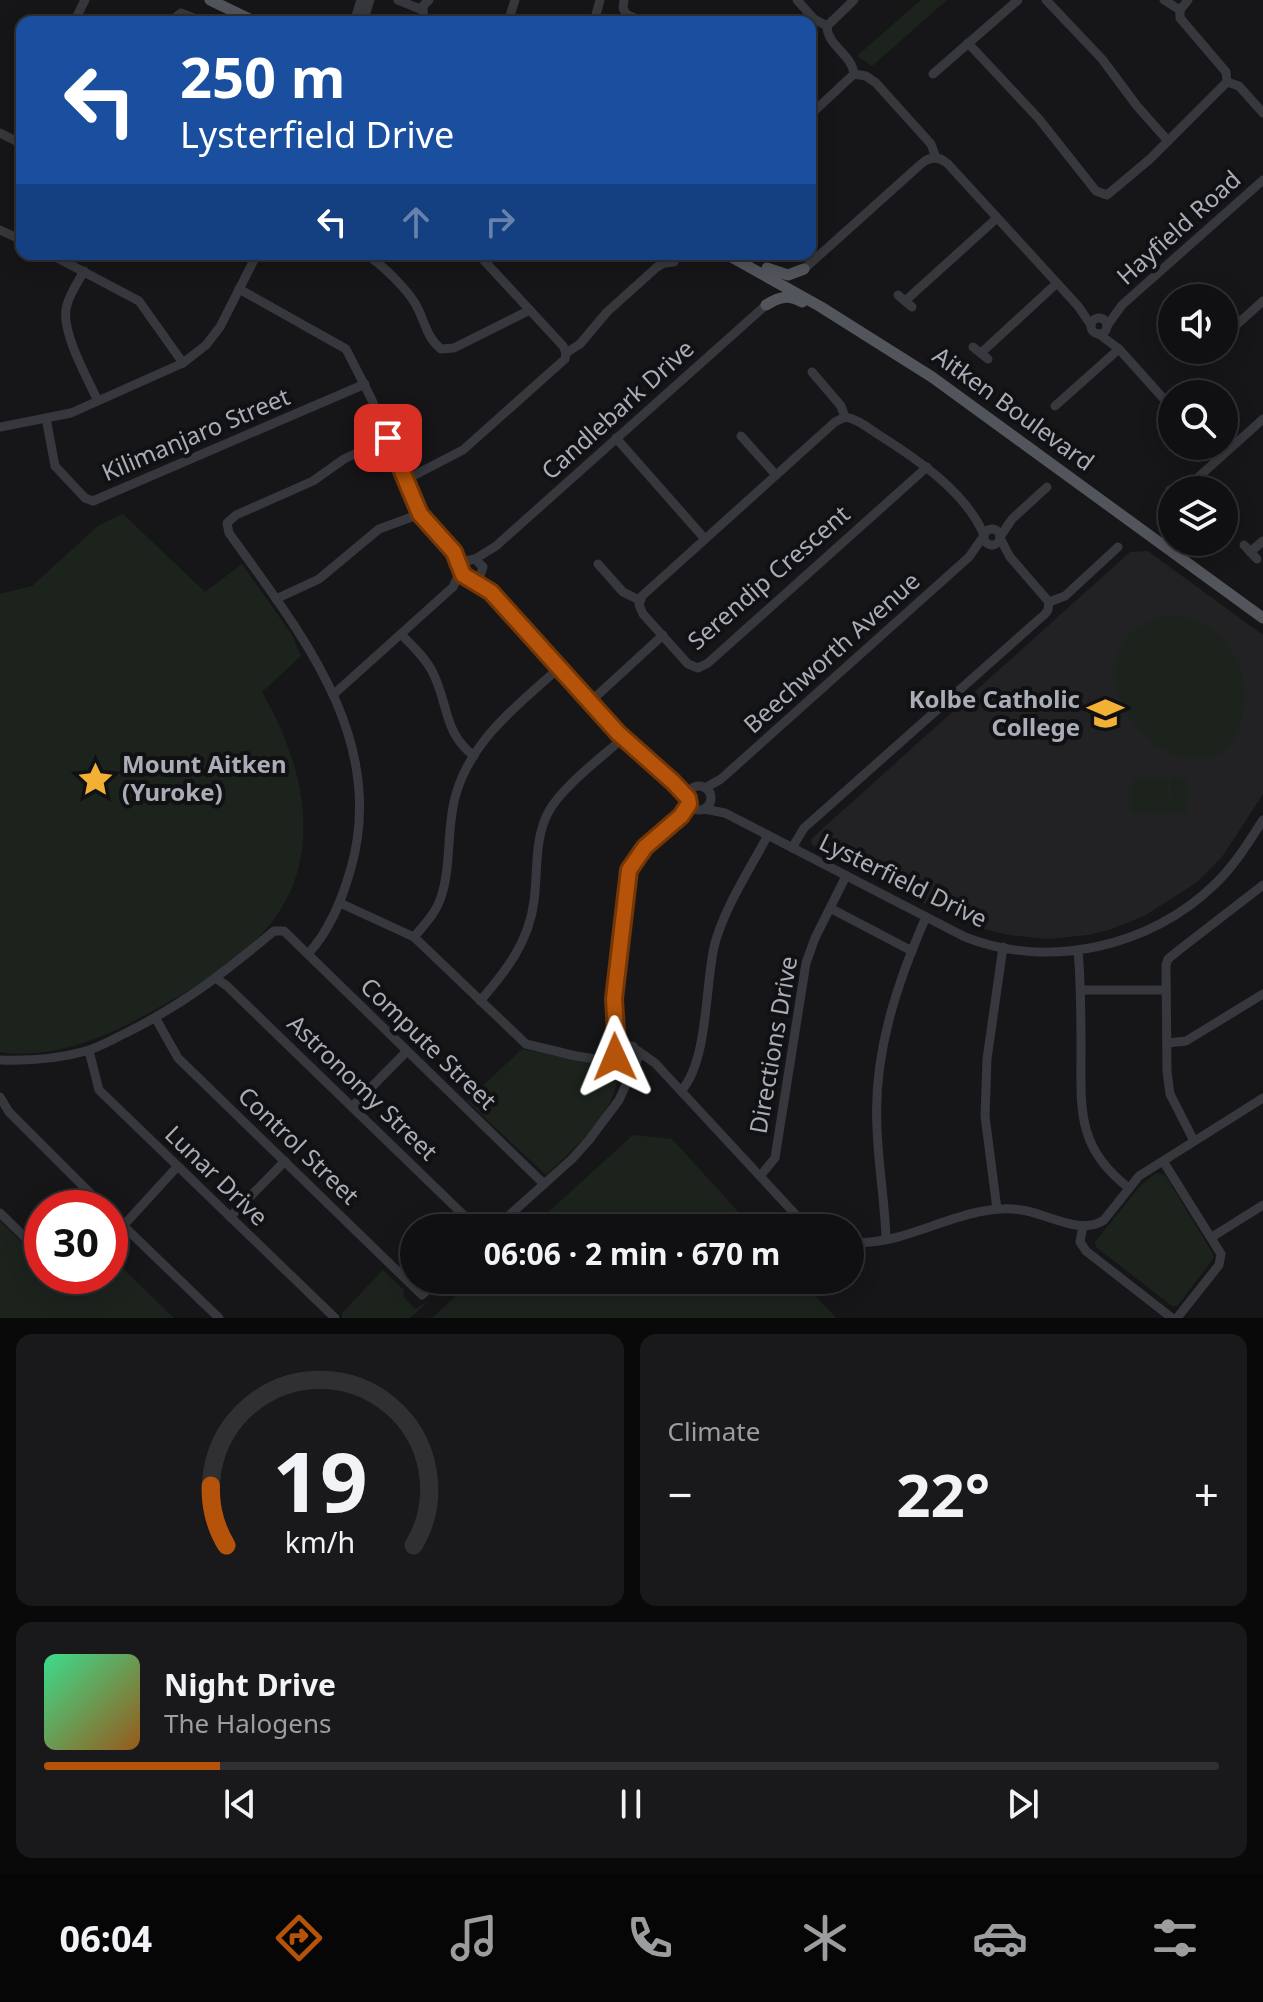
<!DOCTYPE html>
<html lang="en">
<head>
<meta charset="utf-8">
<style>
	:root { --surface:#101012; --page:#19191b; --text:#f1f3f6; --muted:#9c9d9f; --line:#303032; --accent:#b45309 }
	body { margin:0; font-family:"Noto Sans",sans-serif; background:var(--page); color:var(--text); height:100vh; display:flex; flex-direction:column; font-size:30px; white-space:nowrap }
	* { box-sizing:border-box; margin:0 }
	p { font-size:26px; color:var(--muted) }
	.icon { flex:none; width:44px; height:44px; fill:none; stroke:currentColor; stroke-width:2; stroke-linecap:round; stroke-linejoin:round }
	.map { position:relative; height:1318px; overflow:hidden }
	.details { display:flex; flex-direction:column; gap:16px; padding:16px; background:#09090a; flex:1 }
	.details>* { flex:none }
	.banner { position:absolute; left:16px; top:16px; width:800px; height:244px; border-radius:16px; box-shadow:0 4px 20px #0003,0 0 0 2px var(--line); background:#1a4fa0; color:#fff; overflow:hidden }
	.fabs { position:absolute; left:1158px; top:284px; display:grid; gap:16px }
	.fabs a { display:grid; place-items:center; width:80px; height:80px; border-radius:50%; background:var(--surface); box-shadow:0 4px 20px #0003,0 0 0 2px var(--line); font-size:40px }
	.speed { position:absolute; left:24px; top:1190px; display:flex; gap:16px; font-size:40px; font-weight:700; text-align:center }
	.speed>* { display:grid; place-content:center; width:104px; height:104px; border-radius:50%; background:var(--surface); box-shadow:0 4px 20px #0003,0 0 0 2px var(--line); line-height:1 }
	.speed .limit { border:12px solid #d22; background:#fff; color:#111 }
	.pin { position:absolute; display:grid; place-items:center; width:68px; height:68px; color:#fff; margin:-34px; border-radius:16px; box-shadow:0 4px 12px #0006 }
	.me { position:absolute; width:88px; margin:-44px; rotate:359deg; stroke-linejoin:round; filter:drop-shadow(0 0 6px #0008) }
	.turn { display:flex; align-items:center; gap:28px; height:168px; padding:0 32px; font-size:36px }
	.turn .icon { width:104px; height:104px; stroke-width:2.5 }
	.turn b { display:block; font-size:56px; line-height:68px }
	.lanes { display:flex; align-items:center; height:76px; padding:0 32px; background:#0003; justify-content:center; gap:40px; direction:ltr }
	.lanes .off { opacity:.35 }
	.big { font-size:60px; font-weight:700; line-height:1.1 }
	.details .card { flex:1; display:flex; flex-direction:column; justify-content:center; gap:12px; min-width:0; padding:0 28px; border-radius:16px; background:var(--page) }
	.details .dial { align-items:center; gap:0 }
	.dial svg { height:208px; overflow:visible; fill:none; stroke:var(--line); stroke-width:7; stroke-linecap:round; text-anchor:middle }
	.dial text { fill:var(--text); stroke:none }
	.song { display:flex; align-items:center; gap:24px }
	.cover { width:96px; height:96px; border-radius:12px; background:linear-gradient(135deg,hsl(150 70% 55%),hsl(30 70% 35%)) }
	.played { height:8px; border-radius:4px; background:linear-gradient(90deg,var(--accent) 15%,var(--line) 15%) }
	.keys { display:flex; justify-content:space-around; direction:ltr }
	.heat { display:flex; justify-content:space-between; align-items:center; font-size:44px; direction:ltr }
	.details .tiles { flex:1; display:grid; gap:16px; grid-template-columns:1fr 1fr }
	.card:last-child { grid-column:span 2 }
	.trip { position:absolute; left:400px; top:1214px; width:464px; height:80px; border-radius:40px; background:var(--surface); box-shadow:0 4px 20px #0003,0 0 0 2px var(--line); font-weight:700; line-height:80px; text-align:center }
	.dock { display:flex; height:128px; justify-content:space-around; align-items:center; background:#060607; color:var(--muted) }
	.dock .icon { width:56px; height:56px }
	.dock .selected { color:var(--accent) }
	.dock b { font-size:36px; color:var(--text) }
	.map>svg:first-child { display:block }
</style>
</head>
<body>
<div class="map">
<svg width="1263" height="1318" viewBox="0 0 1263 1318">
	<rect width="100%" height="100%" fill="#161618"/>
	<!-- built -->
	<polygon fill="#222225" points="1148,551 1263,635 1263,794 1222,857 1196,883 1144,916 1109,930 1088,935 1048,939 1009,935 976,927 947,915 812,845 811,839 1130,552"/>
	<!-- green -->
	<g fill="#1c231d">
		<polygon points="921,0 947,0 872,66 857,56"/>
		<path d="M123 514 205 592 242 564 292 635 301 656 262 692C300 758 324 843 279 912 251 955 200 985 156 1009 109 1036 55 1060 0 1052V594L32 586 99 525Z"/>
		<path d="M1168 616C1254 613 1263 733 1216 756 1129 779 1065 634 1168 616Z"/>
		<polygon points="1132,778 1168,779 1167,814 1131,813"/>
		<polygon points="1170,778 1188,779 1187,813 1169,813"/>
		<path d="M522 1049 608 1066 618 1075C613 1117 575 1147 546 1175L467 1101Z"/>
		<polygon points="633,1135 672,1139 753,1228 531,1228"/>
		<polygon points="1156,1173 1165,1175 1213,1254 1213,1259 1177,1306 1172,1306 1096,1247 1095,1242 1140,1186"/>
		<polygon points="0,1221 42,1262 42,1276 56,1276 68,1288 80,1276 110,1276 110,1256 174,1318 0,1318"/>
		<polygon points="383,1270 404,1290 403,1296 415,1309 430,1300 410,1318 342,1318 342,1313"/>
		<polygon points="473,1280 801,1280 836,1318 432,1318"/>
	</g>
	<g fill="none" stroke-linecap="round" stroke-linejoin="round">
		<!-- minor -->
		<g stroke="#37383d" stroke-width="9">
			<polyline points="398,0 420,9 429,0"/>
			<polyline points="624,0 623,8 626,14 644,22"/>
			<polyline points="797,0 814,19 827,26"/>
			<polyline points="1046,0 1102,59 1137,106 1168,141"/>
			<polyline points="1164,0 1180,10"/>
			<polyline points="423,8 424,22"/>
			<polyline points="74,22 85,0"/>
			<polyline points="170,22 181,13 204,22"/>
			<polyline points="354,22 361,0"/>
			<polyline points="363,22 370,0"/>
			<polyline points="508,22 515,0"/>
			<polyline points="594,22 600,0"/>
			<path d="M827 26C827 46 852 54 854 74"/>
			<polyline points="827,26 854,0"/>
			<polyline points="968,43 1039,119 1096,191 1107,195 1150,159 1227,82 1226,72 1180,18 1180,10 1188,0"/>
			<polyline points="854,74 866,76 876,83 931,144 936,158"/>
			<polyline points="933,74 1018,0"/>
			<polyline points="1227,82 1239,86 1263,113"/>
			<polyline points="810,115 854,74"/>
			<polyline points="0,133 22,144"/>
			<polyline points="16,141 22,128"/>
			<polyline points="0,230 22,240"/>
			<polyline points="50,254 139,301 183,363"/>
			<path d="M365 254C381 263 407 289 416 305 425 321 426 337 441 349L454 348 530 310"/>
			<path d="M804 269 921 164C930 156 939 156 948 164L1078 306 1091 325"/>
			<path d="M84 271C78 282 70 293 67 305 59 329 88 379 98 401"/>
			<polyline points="239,289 346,349 371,398 420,514 454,552 462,567"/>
			<polyline points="898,295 912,307"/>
			<polyline points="905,301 997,218"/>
			<circle cx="1099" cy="326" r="8"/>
			<polyline points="1107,326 1122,305 1263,180"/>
			<polyline points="1099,334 1119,349 1172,408"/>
			<polyline points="1224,336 1263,301"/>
			<polyline points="973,347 988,359"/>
			<polyline points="566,353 580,344 607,312 657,267 664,263 674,262"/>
			<polyline points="981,353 1057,283"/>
			<polyline points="812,372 841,406 845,417"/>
			<polyline points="1055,406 1119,349"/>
			<polyline points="845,417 835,422 642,596 639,605 643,614 688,664 698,668 708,663 927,467"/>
			<path d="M845 417C858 419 868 428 879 435 917 459 966 492 984 535"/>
			<polyline points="46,418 55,466 85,498 93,501 365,384"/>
			<polyline points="0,427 71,413 183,363 206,345 220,327 257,254"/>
			<polyline points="741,436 776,475"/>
			<polyline points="616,438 705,539"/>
			<polyline points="1206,446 1218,459"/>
			<polyline points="405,480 463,450 565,359 566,353 563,346 478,254"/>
			<polyline points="1170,490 1172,493"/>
			<polyline points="1184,490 1263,419"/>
			<circle cx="992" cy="537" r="8"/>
			<polyline points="1000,537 1012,519 1047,487"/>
			<polyline points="1000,538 1010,557 1049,602"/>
			<polyline points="1244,545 1257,559"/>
			<polyline points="1250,552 1263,541"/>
			<polyline points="475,559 496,546 766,305"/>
			<polyline points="598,564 623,592 639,600"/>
			<polyline points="475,580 491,592 618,733 673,782 688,798"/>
			<polyline points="276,599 319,579 379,529 420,514"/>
			<polyline points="1049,602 1065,596 1118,547"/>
			<path d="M401 634C412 646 426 658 433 673 449 705 443 732 474 756"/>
			<polyline points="334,694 453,587 465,561 475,559 483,567 480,576 475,580 468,579 462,572"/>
			<polyline points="590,702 663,635"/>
			<circle cx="699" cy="798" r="12"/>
			<polyline points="705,788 721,779 969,557 983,537"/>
			<path d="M704 809 725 813 965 937C1049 970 1151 947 1215 884 1235 865 1248 843 1263 820"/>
			<polyline points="792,848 804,828 1045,614 1048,610 1049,602"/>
			<polyline points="340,903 414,937 526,1044 576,1056 616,1062"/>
			<polyline points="830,908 912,951"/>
			<path d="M414 937C424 925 436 913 441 897 452 864 446 827 456 794 472 739 519 704 559 668"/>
			<path d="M1078 950C1081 983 1081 1016 1081 1049 1081 1108 1076 1148 1129 1188"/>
			<path d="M308 954C330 930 342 900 351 868 388 739 300 632 229 533L227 523 236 515 313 481 344 459 388 438"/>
			<polyline points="217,979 227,986 477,1228"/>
			<polyline points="1081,990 1166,990"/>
			<path d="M480 1001C506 971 529 942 534 901 538 871 534 838 549 811 564 785 601 758 623 738"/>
			<polyline points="156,1019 178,1058 422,1295 438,1280"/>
			<polyline points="1167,1043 1186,1041 1263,994"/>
			<polyline points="617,1049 614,999 629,870 645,847 681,816 689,804"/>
			<polyline points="89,1051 99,1090 335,1318"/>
			<polyline points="638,1051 655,1063 796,1215 813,1228"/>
			<path d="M0 1060C29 1061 58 1059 86 1051 100 1047 113 1039 126 1033 184 1004 225 972 274 931H284L544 1184"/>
			<path d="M682 1090C708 1059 705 988 714 947 723 910 750 869 768 835"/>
			<polyline points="0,1097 9,1112 105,1208"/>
			<polyline points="352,1107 406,1052"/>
			<polyline points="1194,1141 1170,1094 1167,1071 1166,965 1168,959 1179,950 1263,885"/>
			<polyline points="1163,1161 1221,1254 1219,1265 1177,1318"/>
			<polyline points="761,1175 775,1158 806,963 815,938 846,876"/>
			<polyline points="997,1209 985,1116 987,1059 1003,947"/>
			<polyline points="0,1213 42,1254"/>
			<polyline points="110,1213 219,1318"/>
			<polyline points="230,1217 285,1161"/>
			<polyline points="123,1226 177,1167"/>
			<polyline points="1083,1226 1080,1242 1086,1251 1172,1318"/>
			<polyline points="495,1228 572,1159 589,1140 619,1100 639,1056 633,1046 621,1046 616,1051 616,1062 623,1068 632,1067"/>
			<polyline points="1212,1237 1263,1205"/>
			<path d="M886 1239C885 1202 878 1165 877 1127 873 1054 897 983 926 917"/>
			<path d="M850 1242C910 1248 966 1198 1027 1211 1051 1216 1082 1235 1104 1220L1139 1176 1263 1098"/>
			<polyline points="65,1276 71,1281"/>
		</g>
		<!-- major -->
		<g stroke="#53555c" stroke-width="11">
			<polyline points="210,0 256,22"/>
			<polyline points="726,254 821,307 932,377 1263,618"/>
			<polyline points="767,268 788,275 804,269"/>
			<path d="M766 305C779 297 788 294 802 302"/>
		</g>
	</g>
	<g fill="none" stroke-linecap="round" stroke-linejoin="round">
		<defs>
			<polyline id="route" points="388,438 420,514 454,552 463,575 491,592 618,733 673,782 688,798 689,804 681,816 645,847 629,870 614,999 617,1049 615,1057"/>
		</defs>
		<!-- route casing -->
		<use href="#route" stroke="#753606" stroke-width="20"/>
		<!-- route -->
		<use href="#route" stroke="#b45309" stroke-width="14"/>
	</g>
	<!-- icons -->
	<defs>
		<symbol id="school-bare" viewBox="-9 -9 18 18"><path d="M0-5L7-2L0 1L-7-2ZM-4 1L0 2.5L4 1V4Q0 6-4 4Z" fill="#f2b134" stroke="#111113" stroke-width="2.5" paint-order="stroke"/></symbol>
		<symbol id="sight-bare" viewBox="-9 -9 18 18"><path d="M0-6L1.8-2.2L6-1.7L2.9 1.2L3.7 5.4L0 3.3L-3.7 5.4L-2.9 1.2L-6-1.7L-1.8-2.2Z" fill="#f2b134" stroke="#111113" stroke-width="2.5" paint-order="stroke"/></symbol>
	</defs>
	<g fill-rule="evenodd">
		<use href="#school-bare" x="1080" y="688" width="51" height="51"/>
		<use href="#sight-bare" x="70" y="754" width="51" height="51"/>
	</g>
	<g text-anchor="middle" stroke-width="8" stroke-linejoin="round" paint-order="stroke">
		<!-- street labels -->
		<g font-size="24" fill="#a8adb8" stroke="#111113">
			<text transform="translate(1179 228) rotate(-42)" y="8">Hayfield Road</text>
			<text transform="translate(1013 409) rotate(36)" y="8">Aitken Boulevard</text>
			<text transform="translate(618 410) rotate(-42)" y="8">Candlebark Drive</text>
			<text transform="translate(196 435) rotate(-23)" y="8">Kilimanjaro Street</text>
			<text transform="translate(769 578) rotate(-41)" y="8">Serendip Crescent</text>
			<text transform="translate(832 653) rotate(-42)" y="8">Beechworth Avenue</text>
			<text transform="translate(903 881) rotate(26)" y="8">Lysterfield Drive</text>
			<text transform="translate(428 1044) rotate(44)" y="8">Compute Street</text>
			<text transform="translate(774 1045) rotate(-80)" y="8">Directions Drive</text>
			<text transform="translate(362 1088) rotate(44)" y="8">Astronomy Street</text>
			<text transform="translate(298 1146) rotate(44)" y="8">Control Street</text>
			<text transform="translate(216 1176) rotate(44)" y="8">Lunar Drive</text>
		</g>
		<!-- poi labels -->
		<g font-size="24" font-weight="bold" fill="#a8adb8" stroke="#111113" text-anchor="end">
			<text x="1080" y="708">Kolbe Catholic<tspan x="1080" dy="28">College</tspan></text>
			<text x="122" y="773" text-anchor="start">Mount Aitken<tspan x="122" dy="28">(Yuroke)</tspan></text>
		</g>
	</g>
</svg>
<div class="fabs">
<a><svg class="icon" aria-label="sound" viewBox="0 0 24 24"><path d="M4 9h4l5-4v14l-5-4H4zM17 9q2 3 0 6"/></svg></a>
<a><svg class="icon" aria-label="search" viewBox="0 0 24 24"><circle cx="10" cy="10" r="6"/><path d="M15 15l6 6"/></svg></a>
<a><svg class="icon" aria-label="layers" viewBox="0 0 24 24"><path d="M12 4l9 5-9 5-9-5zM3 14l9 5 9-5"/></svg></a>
</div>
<div class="speed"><div class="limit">30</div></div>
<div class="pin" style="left:388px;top:438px;background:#d93025"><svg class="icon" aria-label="arrive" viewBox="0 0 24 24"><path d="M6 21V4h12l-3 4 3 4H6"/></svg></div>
<svg class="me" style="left:615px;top:1057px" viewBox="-20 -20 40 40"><path d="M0-17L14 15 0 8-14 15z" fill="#b45309" stroke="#fff" stroke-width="4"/></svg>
<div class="trip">06:06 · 2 min · 670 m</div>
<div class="banner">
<div class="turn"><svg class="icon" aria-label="left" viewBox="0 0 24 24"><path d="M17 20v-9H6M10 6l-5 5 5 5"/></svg><div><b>250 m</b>Lysterfield Drive</div></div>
<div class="lanes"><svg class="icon" aria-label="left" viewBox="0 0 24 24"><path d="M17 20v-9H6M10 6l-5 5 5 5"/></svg><svg class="icon off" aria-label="ahead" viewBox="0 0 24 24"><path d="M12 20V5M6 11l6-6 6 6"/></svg><svg class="icon off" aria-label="right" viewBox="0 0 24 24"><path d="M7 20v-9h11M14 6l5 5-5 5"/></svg></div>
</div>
</div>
<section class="details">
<div class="tiles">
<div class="card dial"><svg viewBox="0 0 100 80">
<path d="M14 69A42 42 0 1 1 86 69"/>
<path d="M14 69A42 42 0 0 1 8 46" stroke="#b45309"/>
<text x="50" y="56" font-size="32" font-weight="700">19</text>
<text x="50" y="72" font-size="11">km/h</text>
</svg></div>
<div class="card"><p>Climate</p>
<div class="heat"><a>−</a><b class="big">22°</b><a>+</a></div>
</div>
<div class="card">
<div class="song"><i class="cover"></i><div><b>Night Drive</b><p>The Halogens</p></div></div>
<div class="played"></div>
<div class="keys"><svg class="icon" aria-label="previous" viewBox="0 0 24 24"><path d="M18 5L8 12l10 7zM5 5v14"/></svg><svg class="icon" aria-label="pause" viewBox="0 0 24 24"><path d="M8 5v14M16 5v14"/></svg><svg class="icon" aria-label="next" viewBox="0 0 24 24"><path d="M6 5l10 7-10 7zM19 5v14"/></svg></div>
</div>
</div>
</section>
<nav class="dock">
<b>06:04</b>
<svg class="icon selected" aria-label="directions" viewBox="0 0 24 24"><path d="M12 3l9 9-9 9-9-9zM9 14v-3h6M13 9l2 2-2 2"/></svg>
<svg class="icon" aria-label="music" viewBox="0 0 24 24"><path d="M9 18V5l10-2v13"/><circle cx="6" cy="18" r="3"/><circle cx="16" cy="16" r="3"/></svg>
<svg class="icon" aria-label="phone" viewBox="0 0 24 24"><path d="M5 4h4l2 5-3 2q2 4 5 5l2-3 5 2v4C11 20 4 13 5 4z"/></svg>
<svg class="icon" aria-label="climate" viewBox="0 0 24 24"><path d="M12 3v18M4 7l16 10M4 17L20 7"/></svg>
<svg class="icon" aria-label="car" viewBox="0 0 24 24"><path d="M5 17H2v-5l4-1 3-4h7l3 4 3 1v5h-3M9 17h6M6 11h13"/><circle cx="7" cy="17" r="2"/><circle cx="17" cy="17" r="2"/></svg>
<svg class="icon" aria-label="filters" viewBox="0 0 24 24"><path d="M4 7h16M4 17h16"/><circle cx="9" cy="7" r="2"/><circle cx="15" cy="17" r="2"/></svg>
</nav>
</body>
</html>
